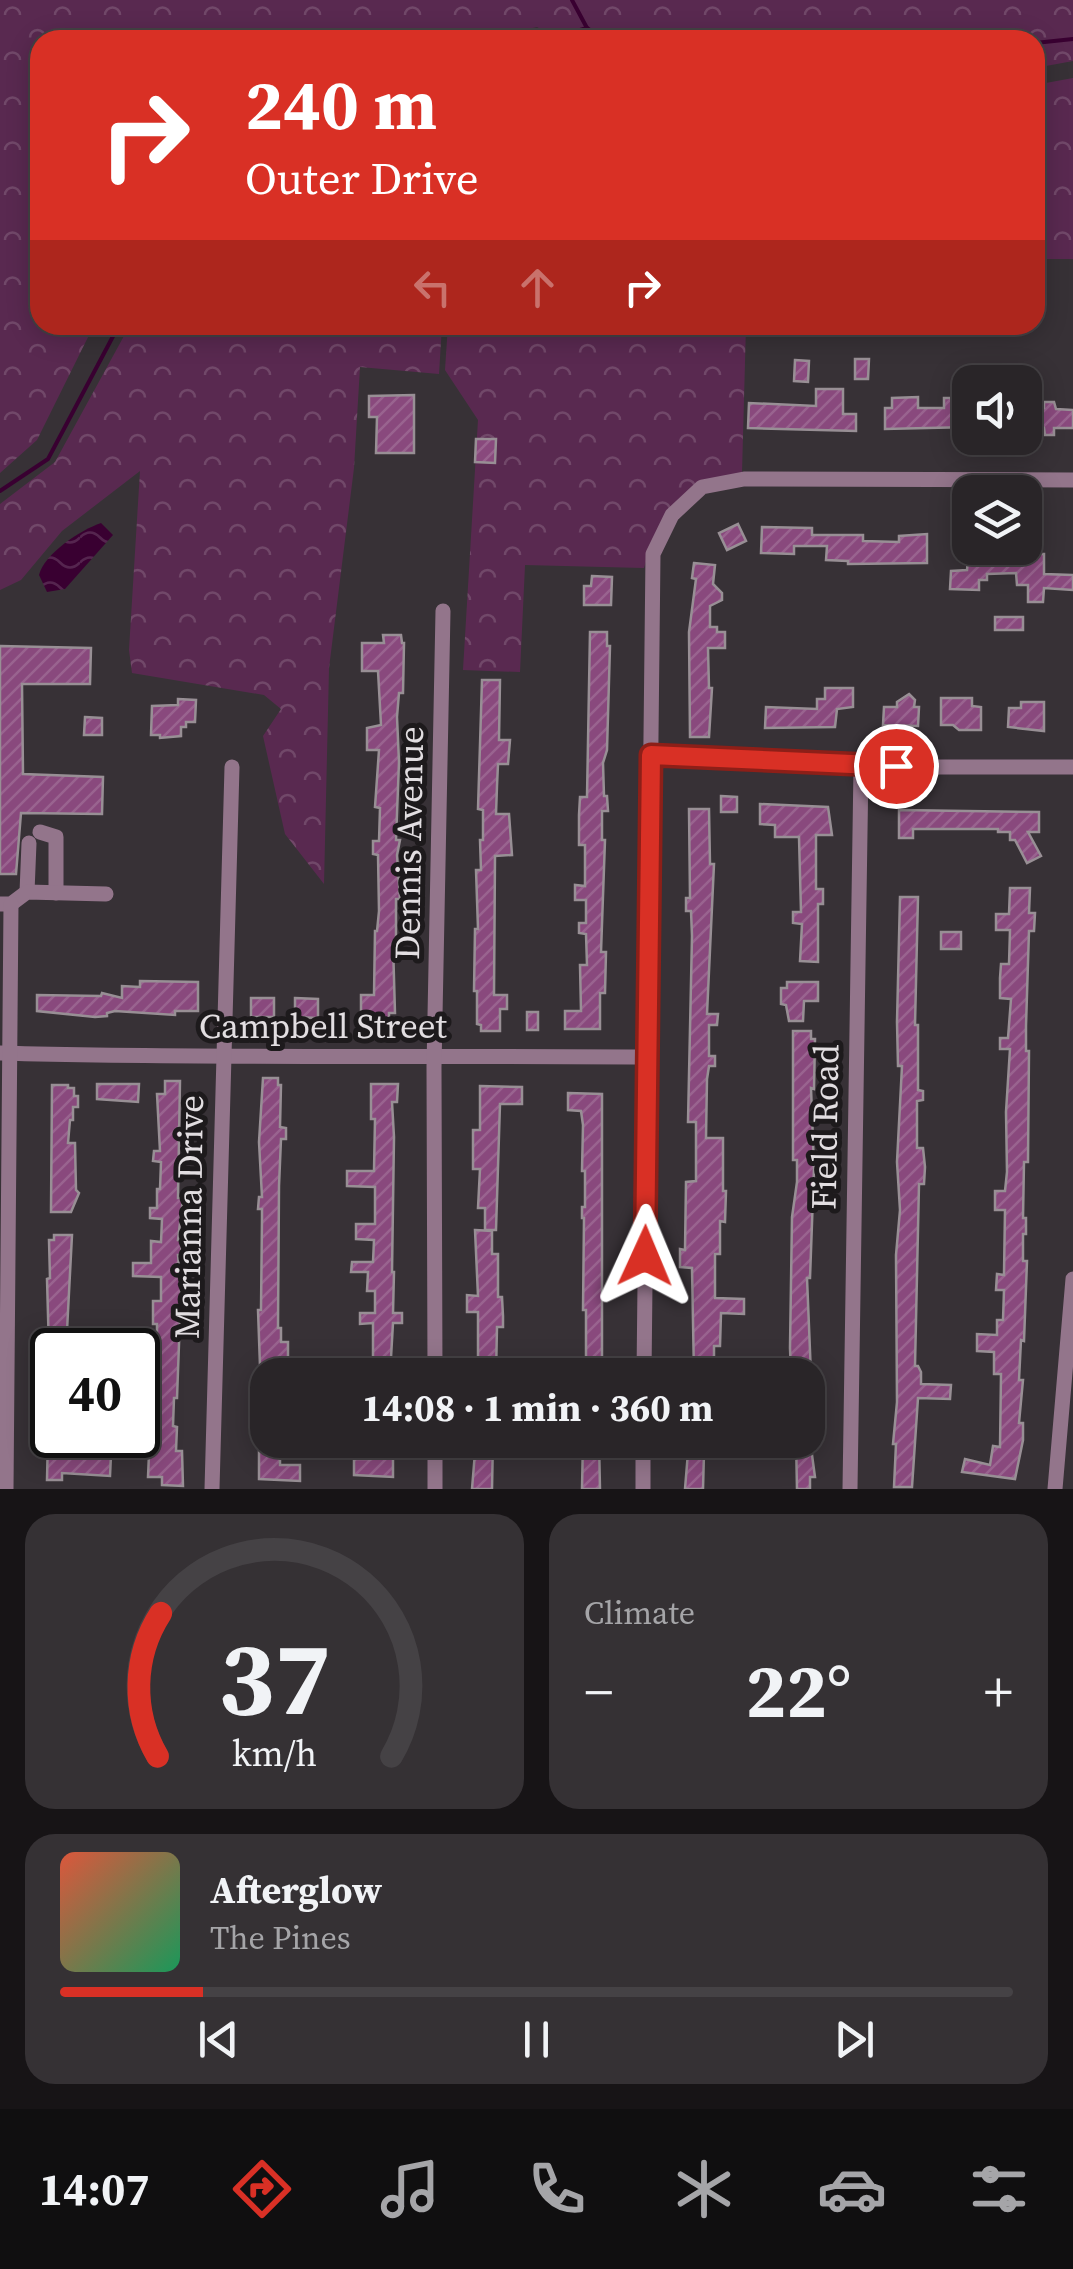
<!DOCTYPE html>
<html lang="en">
<head>
<meta charset="utf-8">
<style>
	:root { --surface:#292528; --page:#353134; --text:#f1f3f6; --muted:#a5a5a8; --line:#454245; --accent:#d93025 }
	body { margin:0; font-family:"Source Serif 4",serif; background:var(--page); color:var(--text); height:100vh; display:flex; flex-direction:column; font-size:38px; white-space:nowrap }
	* { box-sizing:border-box; margin:0 }
	p { font-size:32px; color:var(--muted) }
	.icon { flex:none; width:55px; height:55px; fill:none; stroke:currentColor; stroke-width:2; stroke-linecap:round; stroke-linejoin:round }
	.map { position:relative; height:1489px; overflow:hidden }
	.side { display:flex; flex-direction:column; gap:25px; padding:25px; background:#171416; flex:1 }
	.side>* { flex:none }
	.banner { position:absolute; left:30px; top:30px; width:1015px; height:305px; border-radius:30px; box-shadow:0 5px 25px #0003,0 0 0 2px var(--line); background:#d93025; color:#fff; overflow:hidden }
	.fabs { position:absolute; left:952px; top:365px; display:grid; gap:20px }
	.fabs a { display:grid; place-items:center; width:90px; height:90px; border-radius:20px; background:var(--surface); box-shadow:0 5px 25px #0003,0 0 0 2px var(--line); font-size:50px }
	.speed { position:absolute; left:30px; top:1328px; display:flex; gap:20px; font-size:50px; font-weight:700; text-align:center }
	.speed>* { display:grid; place-content:center; width:130px; height:130px; border-radius:50%; background:var(--surface); box-shadow:0 5px 25px #0003,0 0 0 2px var(--line); line-height:1 }
	.speed .limit { border:5px solid #111; border-radius:15px; background:#fff; color:#111 }
	.pin { position:absolute; display:grid; place-items:center; width:85px; height:85px; color:#fff; margin:-42px; border:5px solid #fff; border-radius:50%; box-shadow:0 2px 10px #0007 }
	.me { position:absolute; width:110px; margin:-55px; rotate:1deg; stroke-linejoin:round; filter:drop-shadow(0 0 8px #0008) }
	.turn { display:flex; align-items:center; gap:35px; height:210px; padding:0 50px; font-size:45px }
	.turn .icon { width:130px; height:130px; stroke-width:2.5 }
	.turn b { display:block; font-size:70px; line-height:85px }
	.lanes { display:flex; align-items:center; height:95px; padding:0 50px; background:#0003; justify-content:center; gap:50px; direction:ltr }
	.lanes .off { opacity:.35 }
	.big { font-size:75px; font-weight:700; line-height:1.1 }
	.side .card { flex:1; display:flex; flex-direction:column; justify-content:center; gap:15px; min-width:0; padding:0 35px; border-radius:30px; background:var(--page) }
	.side .dial { align-items:center; gap:0 }
	.dial svg { height:260px; overflow:visible; fill:none; stroke:var(--line); stroke-width:7; stroke-linecap:round; text-anchor:middle }
	.dial text { fill:var(--text); stroke:none }
	.song { display:flex; align-items:center; gap:30px }
	.cover { width:120px; height:120px; border-radius:15px; background:linear-gradient(135deg,hsl(10 70% 55%),hsl(150 70% 35%)) }
	.played { height:10px; border-radius:5px; background:linear-gradient(90deg,var(--accent) 15%,var(--line) 15%) }
	.keys { display:flex; justify-content:space-around; direction:ltr }
	.heat { display:flex; justify-content:space-between; align-items:center; font-size:55px; direction:ltr }
	.side .tiles { flex:1; display:grid; gap:25px; grid-template-columns:1fr 1fr }
	.card:last-child { grid-column:span 2 }
	.trip { position:absolute; left:250px; top:1358px; width:575px; height:100px; border-radius:30px; background:var(--surface); box-shadow:0 5px 25px #0003,0 0 0 2px var(--line); font-weight:700; line-height:100px; text-align:center }
	.menu { display:flex; height:160px; justify-content:space-around; align-items:center; background:#100f10; color:var(--muted) }
	.menu .icon { width:70px; height:70px }
	.menu .on { color:var(--accent) }
	.menu b { font-size:45px; color:var(--text) }
	.map>svg:first-child { display:block }
</style>
</head>
<body>
<div class="map">
<svg width="1073" height="1489" viewBox="0 0 1073 1489">
	<defs>
		<pattern id="forest-crowns" width="20" height="18" patternUnits="userSpaceOnUse" patternTransform="scale(2.5)"><rect width="20" height="18" fill="#592950"/><path d="M2 6a3 3 0 1 1 6 0M12 15a3 3 0 1 1 6 0" fill="none" stroke="#714869"/></pattern>
		<pattern id="water-waves" width="16" height="10" patternUnits="userSpaceOnUse" patternTransform="scale(2.5)"><rect width="16" height="10" fill="#390031"/><path d="M0 5q4-4 8 0t8 0" fill="none" stroke="#55254f"/></pattern>
		<pattern id="building-hatch" width="6" height="6" patternUnits="userSpaceOnUse" patternTransform="scale(2.5)"><rect width="6" height="6" fill="#89497d"/><path d="M-1 1l2-2M0 6l6-6M5 7l2-2" fill="none" stroke="#99638f"/></pattern>
	</defs>
	<rect width="100%" height="100%" fill="#373136"/>
	<!-- forest -->
	<g fill="url(#forest-crowns)">
		<polygon points="0,0 1073,0 1073,61 1035,68 1035,40 562,40 537,27 480,40 40,40 40,325 94,325 37,440 0,473"/>
		<polygon points="1073,78 1073,259 1035,259 1035,85"/>
		<polygon points="130,325 442,325 439,374 360,367 354,468 329,668 324,884 285,834 263,736 281,709 264,695 132,673 129,650 140,471 62,531 21,580 0,590 0,504 55,462"/>
		<polygon points="448,325 746,325 742,472 696,490 654,537 644,568 525,565 520,672 463,670 478,420 445,370"/>
	</g>
	<!-- water -->
	<path fill="url(#water-waves)" d="M101 523 113 535 65 589 47 592 39 575C44 554 80 530 101 523Z"/>
	<g fill="none" stroke-linecap="round" stroke-linejoin="round">
		<!-- stream -->
		<g stroke="#390031" stroke-width="4">
			<polyline points="587,28 604,40"/>
			<polyline points="545,40 587,28 572,0"/>
			<polyline points="1035,43 1073,39"/>
			<polyline points="0,491 48,459 119,325"/>
		</g>
	</g>
	<!-- building -->
	<g fill="url(#building-hatch)" stroke="#988f95" stroke-width="2.5">
		<polygon points="855,359 869,359 868,379 855,379"/>
		<polygon points="795,360 809,361 808,382 794,381"/>
		<polygon points="816,389 843,389 843,414 856,414 856,431 748,428 749,403 816,406"/>
		<polygon points="414,395 414,453 376,453 377,417 369,417 369,396"/>
		<polygon points="918,397 918,408 944,408 944,398 963,398 963,408 970,408 970,427 885,429 885,408 892,408 892,398"/>
		<polygon points="1044,402 1054,402 1056,409 1073,410 1073,428 1054,428 1054,435 1045,435 1044,428 1025,431 1025,408 1044,408"/>
		<polygon points="476,439 496,439 495,463 475,462"/>
		<polygon points="738,524 746,541 727,550 719,533"/>
		<polygon points="762,527 812,528 812,535 863,535 863,541 899,542 899,536 927,534 927,563 848,564 848,561 826,560 827,546 794,546 794,554 761,553"/>
		<polygon points="1000,548 1019,548 1019,554 1044,554 1044,574 1073,575 1073,590 1044,588 1043,602 1028,602 1028,585 1017,585 1016,573 987,574 987,580 979,580 979,590 950,589 951,571 967,570 969,550 1000,551"/>
		<polygon points="694,563 715,565 713,584 722,593 722,600 710,606 710,627 717,627 717,632 725,632 725,648 708,648 709,688 712,688 709,737 690,737 689,632 696,579 692,578"/>
		<polygon points="592,576 612,577 611,605 584,605 584,586 591,586"/>
		<rect x="995" y="617" width="28" height="13"/>
		<polygon points="590,632 607,632 607,646 610,646 607,750 603,763 604,796 607,796 608,811 602,811 602,840 605,840 601,952 606,952 605,993 600,993 600,1029 565,1029 565,1011 581,1011 580,965 587,965 586,934 579,933 579,923 586,923 586,900 575,900 575,885 585,886 585,845 579,845 579,815 580,797 587,797"/>
		<polygon points="383,635 401,635 402,643 404,643 403,693 399,693 397,717 399,762 396,840 400,840 397,855 400,899 396,899 396,944 393,944 395,1013 389,1013 389,1026 370,1025 370,1013 361,1013 361,995 374,995 375,931 377,931 379,911 378,855 373,854 373,841 379,841 380,808 375,807 379,750 367,750 367,728 381,725 378,671 362,671 362,643 384,643"/>
		<polygon points="0,646 91,648 90,684 22,684 23,774 103,777 102,814 21,813 16,874 0,874"/>
		<polygon points="482,680 500,680 499,740 510,740 508,764 498,764 497,786 496,814 509,814 512,855 495,856 494,995 507,995 507,1009 500,1009 500,1031 481,1031 481,1025 477,1024 477,991 474,991 475,929 478,929 476,870 481,870 480,840 483,840 483,810 478,809"/>
		<polygon points="825,688 853,688 853,707 837,709 835,727 765,728 766,707 817,709 817,699 825,699"/>
		<polygon points="909,694 915,700 914,707 919,707 918,726 883,725 884,707 897,707 897,702"/>
		<polygon points="941,698 972,698 972,706 981,707 981,730 959,730 953,725 941,725"/>
		<polygon points="178,699 196,700 195,722 186,722 186,727 181,727 181,736 160,738 160,735 151,735 152,706 178,705"/>
		<polygon points="1021,702 1044,702 1044,731 1008,727 1009,708 1021,708"/>
		<polygon points="85,717 102,718 102,735 84,735"/>
		<polygon points="721,796 737,797 737,812 721,812"/>
		<polygon points="760,804 828,807 832,835 816,835 816,889 823,889 823,904 818,904 818,962 800,961 802,924 793,923 793,912 801,912 799,837 775,837 775,825 760,824"/>
		<polygon points="689,809 709,809 710,864 714,864 707,1014 718,1014 717,1025 709,1025 709,1056 715,1056 715,1066 709,1066 707,1079 706,1138 723,1138 723,1191 726,1191 725,1222 720,1221 720,1254 715,1254 715,1298 744,1299 744,1314 721,1313 720,1346 714,1346 714,1360 705,1360 705,1375 694,1375 692,1268 680,1267 680,1249 685,1250 686,1182 696,1181 696,1122 688,1122 692,936 691,911 686,911 686,898 690,898"/>
		<polygon points="899,810 1039,812 1039,832 1028,832 1041,856 1027,863 1015,840 1010,840 1010,832 998,832 998,829 913,829 913,838 899,838"/>
		<polygon points="1010,888 1030,888 1029,913 1035,913 1034,931 1029,931 1026,1026 1026,1051 1029,1051 1028,1162 1024,1162 1023,1218 1026,1218 1026,1234 1023,1234 1023,1261 1027,1261 1024,1341 1021,1340 1019,1380 1023,1380 1019,1423 1023,1423 1023,1440 1015,1479 962,1472 965,1459 990,1465 993,1446 1000,1447 1001,1374 994,1374 994,1352 977,1351 977,1334 997,1335 997,1320 1003,1320 1004,1290 996,1290 997,1274 1004,1275 1005,1210 995,1210 995,1191 1005,1191 1007,1172 1006,1112 1010,1049 1000,1049 1000,1038 1008,1038 1011,999 1000,998 1000,978 1001,964 1009,964 1010,930 996,930 996,914 1009,914"/>
		<polygon points="900,897 918,897 915,1025 918,1025 918,1090 923,1091 923,1100 917,1101 917,1148 923,1148 925,1167 924,1184 919,1184 915,1366 918,1366 921,1372 921,1384 951,1385 950,1399 918,1398 912,1487 894,1487 896,1444 893,1444 897,1402 896,1255 900,1210 897,1162 902,1066 898,1066 897,1022"/>
		<rect x="941" y="932" width="20" height="17"/>
		<polygon points="140,981 198,982 198,1011 175,1011 175,1015 115,1011 107,1013 107,1016 95,1017 37,1011 37,995 101,996 102,993 122,998 122,986 140,987"/>
		<polygon points="787,982 818,982 818,1001 804,1001 803,1021 789,1021 786,1005 781,1004 781,988 787,988"/>
		<rect x="251" y="998" width="23" height="19"/>
		<polygon points="295,998 318,999 318,1018 295,1017"/>
		<rect x="527" y="1012" width="11" height="18"/>
		<polygon points="793,1031 811,1031 811,1039 815,1039 814,1089 811,1088 814,1168 810,1278 807,1278 811,1375 791,1375 790,1348 792,1217 797,1182 797,1160 793,1160"/>
		<polygon points="263,1078 278,1078 278,1085 281,1085 280,1127 286,1128 286,1139 281,1139 279,1186 278,1328 281,1328 281,1342 288,1342 288,1359 280,1359 280,1366 260,1366 258,1310 261,1310 262,1217 262,1209 258,1209 259,1197 262,1197 259,1142"/>
		<polygon points="165,1081 180,1081 178,1198 183,1198 178,1240 182,1240 181,1255 178,1255 181,1290 177,1398 174,1398 173,1426 177,1427 176,1451 182,1451 183,1486 162,1485 162,1477 148,1477 151,1408 147,1408 148,1389 138,1389 138,1375 157,1375 157,1324 153,1324 153,1301 161,1301 161,1277 133,1276 133,1263 151,1263 151,1241 161,1242 162,1219 150,1218 150,1208 157,1208 157,1189 160,1189 161,1162 153,1161 154,1151 160,1151 157,1094 165,1094"/>
		<polygon points="97,1084 139,1084 138,1102 97,1099"/>
		<polygon points="371,1084 398,1084 397,1102 392,1102 394,1137 392,1272 394,1272 393,1313 402,1313 402,1323 393,1323 390,1375 364,1375 365,1359 373,1359 373,1323 360,1324 360,1313 375,1313 375,1291 367,1291 368,1272 351,1272 352,1262 373,1262 374,1240 356,1239 356,1224 375,1224 375,1187 347,1186 347,1171 374,1171 375,1119 371,1119"/>
		<polygon points="52,1085 68,1085 68,1088 74,1088 74,1096 78,1096 78,1107 73,1107 73,1120 70,1120 68,1143 75,1143 76,1190 79,1193 71,1212 51,1212"/>
		<polygon points="480,1086 522,1087 522,1104 500,1104 496,1230 485,1230 485,1208 478,1208 480,1169 473,1169 473,1130 480,1130"/>
		<polygon points="568,1093 602,1094 602,1375 550,1375 550,1362 586,1362 586,1310 583,1310 584,1218 582,1218 582,1207 585,1207 585,1171 582,1171 583,1125 581,1111 568,1110"/>
		<polygon points="475,1230 492,1231 492,1254 498,1254 498,1297 502,1297 503,1316 503,1327 497,1327 496,1375 478,1375 478,1312 467,1312 467,1295 478,1296"/>
		<polygon points="54,1235 72,1235 66,1350 49,1350 47,1279 50,1278 49,1240 54,1240"/>
		<polygon points="48,1435 65,1435 65,1442 70,1442 69,1456 111,1455 110,1476 62,1473 62,1480 47,1480"/>
		<polygon points="259,1440 280,1440 280,1465 300,1465 300,1481 259,1479"/>
		<polygon points="476,1440 493,1440 492,1489 472,1489"/>
		<polygon points="583,1440 599,1440 600,1489 582,1489"/>
		<polygon points="689,1440 709,1440 708,1453 704,1453 703,1489 685,1489"/>
		<polygon points="796,1440 810,1440 815,1477 810,1477 810,1489 797,1489"/>
		<polygon points="371,1447 393,1447 393,1477 354,1475 354,1459 371,1459"/>
	</g>
	<g fill="none" stroke-linecap="round" stroke-linejoin="round">
		<!-- minor -->
		<g stroke="#93758b" stroke-width="15">
			<polyline points="651,755 861,767 1073,767"/>
			<polyline points="40,832 56,837 56,893"/>
			<polyline points="27,892 29,843"/>
			<polyline points="0,904 11,904 27,892 106,894"/>
			<path d="M0 1053C216 1059 432 1055 647 1057"/>
			<polyline points="435,1375 434,1067 443,611"/>
			<polyline points="644,1375 653,554 672,515 702,487 744,479 1073,480"/>
			<polyline points="435,1440 435,1489"/>
			<polyline points="6,1489 11,904"/>
			<polyline points="212,1489 232,767"/>
			<polyline points="643,1489 643,1440"/>
			<polyline points="850,1489 861,767"/>
			<polyline points="1055,1489 1073,1279"/>
		</g>
	</g>
	<g fill="none" stroke-linecap="round" stroke-linejoin="round">
		<defs>
			<polyline id="route" points="645,1256 651,755 896,766"/>
		</defs>
		<!-- route casing -->
		<use href="#route" stroke="#8d1f18" stroke-width="25"/>
		<!-- route -->
		<use href="#route" stroke="#d93025" stroke-width="18"/>
	</g>
	<g text-anchor="middle" stroke-width="10" stroke-linejoin="round" paint-order="stroke">
		<!-- street labels -->
		<g font-size="35" fill="#e2dee1" stroke="#1d1a1c">
			<text transform="translate(409 843) rotate(-89)" y="12">Dennis Avenue</text>
			<text x="323" y="1038">Campbell Street</text>
			<text transform="translate(825 1127) rotate(-89)" y="12">Field Road</text>
			<text transform="translate(189 1217) rotate(-89)" y="12">Marianna Drive</text>
		</g>
	</g>
</svg>
<div class="fabs">
<a><svg class="icon" aria-label="sound" viewBox="0 0 24 24"><path d="M4 9h4l5-4v14l-5-4H4zM17 9q2 3 0 6"/></svg></a>
<a><svg class="icon" aria-label="layers" viewBox="0 0 24 24"><path d="M12 4l9 5-9 5-9-5zM3 14l9 5 9-5"/></svg></a>
</div>
<div class="speed"><div class="limit">40</div></div>
<div class="pin" style="left:896px;top:766px;background:#d93025"><svg class="icon" aria-label="arrive" viewBox="0 0 24 24"><path d="M6 21V4h12l-3 4 3 4H6"/></svg></div>
<svg class="me" style="left:645px;top:1256px" viewBox="-20 -20 40 40"><path d="M0-17L14 15 0 8-14 15z" fill="#d93025" stroke="#fff" stroke-width="4"/></svg>
<div class="trip">14:08 · 1 min · 360 m</div>
<div class="banner">
<div class="turn"><svg class="icon" aria-label="right" viewBox="0 0 24 24"><path d="M7 20v-9h11M14 6l5 5-5 5"/></svg><div><b>240 m</b>Outer Drive</div></div>
<div class="lanes"><svg class="icon off" aria-label="left" viewBox="0 0 24 24"><path d="M17 20v-9H6M10 6l-5 5 5 5"/></svg><svg class="icon off" aria-label="ahead" viewBox="0 0 24 24"><path d="M12 20V5M6 11l6-6 6 6"/></svg><svg class="icon" aria-label="right" viewBox="0 0 24 24"><path d="M7 20v-9h11M14 6l5 5-5 5"/></svg></div>
</div>
</div>
<section class="side">
<div class="tiles">
<div class="card dial"><svg viewBox="0 0 100 80">
<path d="M14 69A42 42 0 1 1 86 69"/>
<path d="M14 69A42 42 0 0 1 15 25" stroke="#d93025"/>
<text x="50" y="56" font-size="32" font-weight="700">37</text>
<text x="50" y="72" font-size="11">km/h</text>
</svg></div>
<div class="card"><p>Climate</p>
<div class="heat"><a>−</a><b class="big">22°</b><a>+</a></div>
</div>
<div class="card">
<div class="song"><i class="cover"></i><div><b>Afterglow</b><p>The Pines</p></div></div>
<div class="played"></div>
<div class="keys"><svg class="icon" aria-label="previous" viewBox="0 0 24 24"><path d="M18 5L8 12l10 7zM5 5v14"/></svg><svg class="icon" aria-label="pause" viewBox="0 0 24 24"><path d="M8 5v14M16 5v14"/></svg><svg class="icon" aria-label="next" viewBox="0 0 24 24"><path d="M6 5l10 7-10 7zM19 5v14"/></svg></div>
</div>
</div>
</section>
<nav class="menu">
<b>14:07</b>
<svg class="icon on" aria-label="directions" viewBox="0 0 24 24"><path d="M12 3l9 9-9 9-9-9zM9 14v-3h6M13 9l2 2-2 2"/></svg>
<svg class="icon" aria-label="music" viewBox="0 0 24 24"><path d="M9 18V5l10-2v13"/><circle cx="6" cy="18" r="3"/><circle cx="16" cy="16" r="3"/></svg>
<svg class="icon" aria-label="phone" viewBox="0 0 24 24"><path d="M5 4h4l2 5-3 2q2 4 5 5l2-3 5 2v4C11 20 4 13 5 4z"/></svg>
<svg class="icon" aria-label="climate" viewBox="0 0 24 24"><path d="M12 3v18M4 7l16 10M4 17L20 7"/></svg>
<svg class="icon" aria-label="car" viewBox="0 0 24 24"><path d="M5 17H2v-5l4-1 3-4h7l3 4 3 1v5h-3M9 17h6M6 11h13"/><circle cx="7" cy="17" r="2"/><circle cx="17" cy="17" r="2"/></svg>
<svg class="icon" aria-label="filters" viewBox="0 0 24 24"><path d="M4 7h16M4 17h16"/><circle cx="9" cy="7" r="2"/><circle cx="15" cy="17" r="2"/></svg>
</nav>
</body>
</html>
